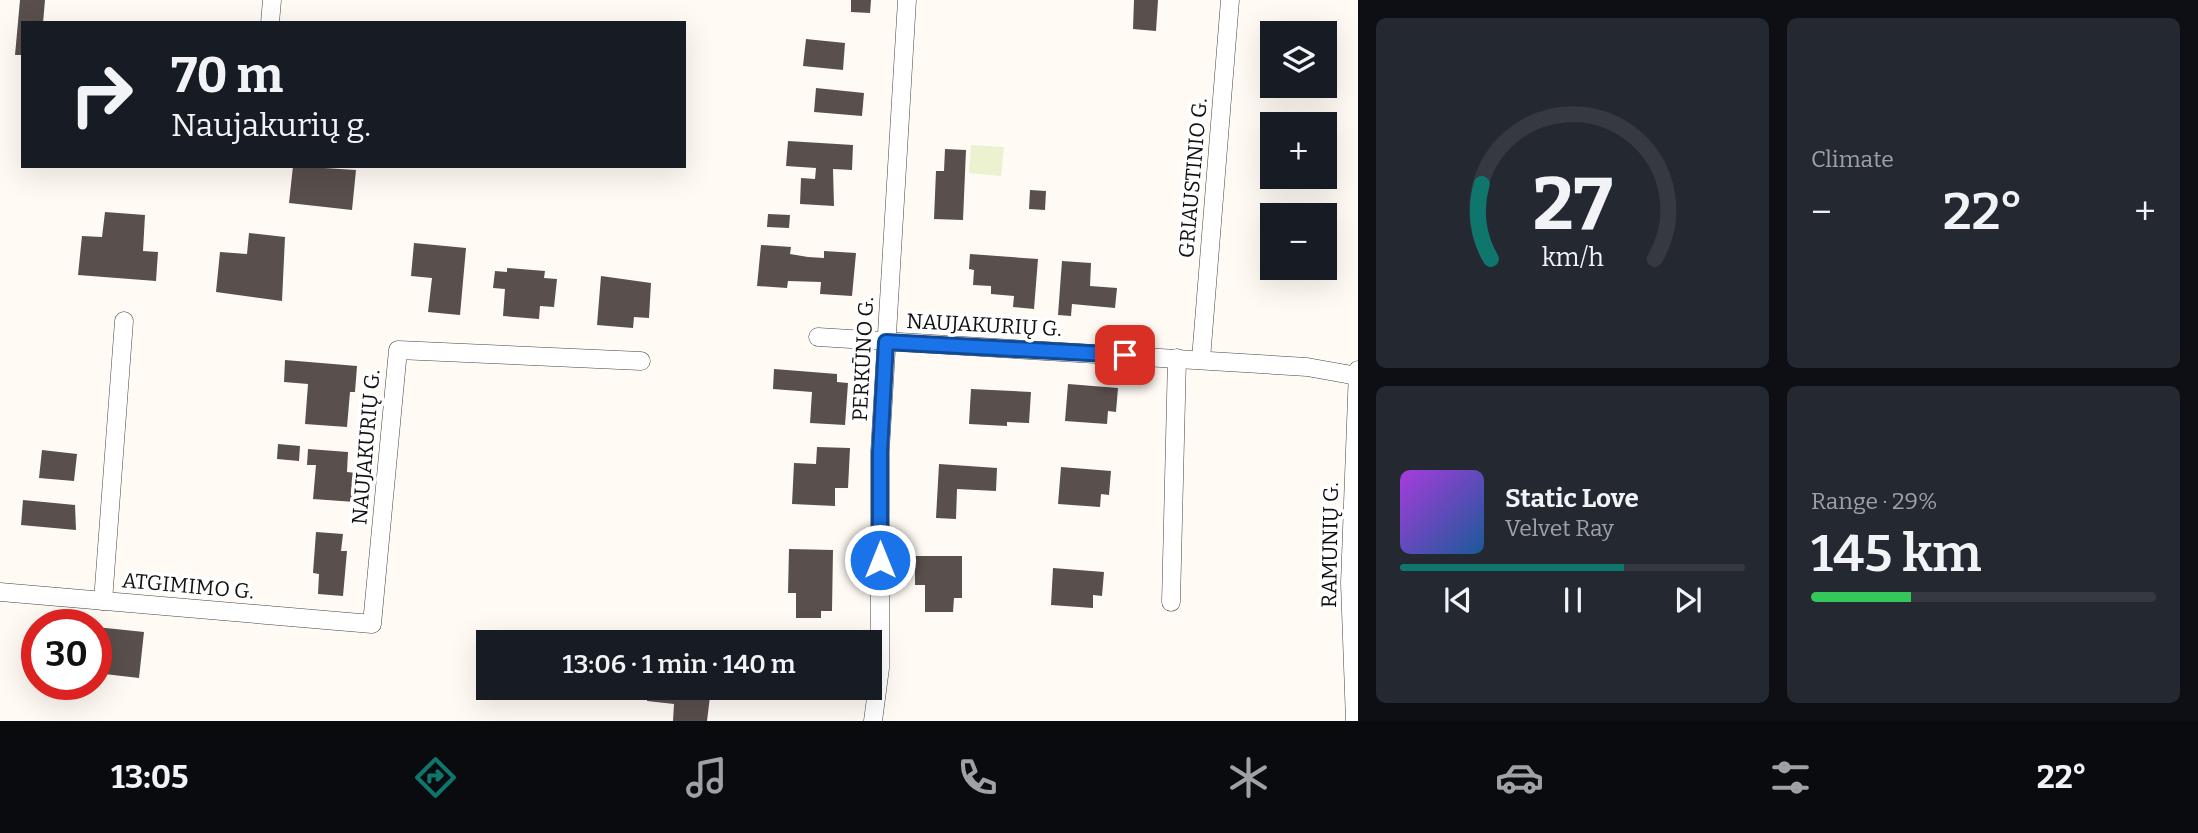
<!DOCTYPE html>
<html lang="en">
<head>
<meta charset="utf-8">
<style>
	:root { --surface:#171b24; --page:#242831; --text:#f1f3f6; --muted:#9ea1a6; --line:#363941; --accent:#0f766e }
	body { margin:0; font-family:Bitter,serif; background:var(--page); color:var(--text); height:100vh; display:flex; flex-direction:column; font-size:26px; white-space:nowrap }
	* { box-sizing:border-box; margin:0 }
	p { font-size:23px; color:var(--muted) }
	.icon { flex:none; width:38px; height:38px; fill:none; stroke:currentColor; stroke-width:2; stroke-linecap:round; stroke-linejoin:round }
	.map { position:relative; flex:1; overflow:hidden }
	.sheet { display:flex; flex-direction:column; gap:18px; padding:18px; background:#0d0f14; width:840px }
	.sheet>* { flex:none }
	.hud { position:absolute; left:21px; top:21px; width:665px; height:147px; border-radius:0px; box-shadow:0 7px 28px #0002; background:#171b24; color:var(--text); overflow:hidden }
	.buttons { position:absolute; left:1260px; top:21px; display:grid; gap:14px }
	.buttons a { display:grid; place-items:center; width:77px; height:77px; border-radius:0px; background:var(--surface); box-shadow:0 7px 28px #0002; font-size:35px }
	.speed { position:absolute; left:21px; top:609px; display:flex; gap:14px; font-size:35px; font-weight:700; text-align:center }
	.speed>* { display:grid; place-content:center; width:91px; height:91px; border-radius:50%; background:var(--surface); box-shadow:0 7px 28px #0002; line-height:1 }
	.speed .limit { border:10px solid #d22; background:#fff; color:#111 }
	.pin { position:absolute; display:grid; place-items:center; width:60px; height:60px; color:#fff; margin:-30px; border-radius:14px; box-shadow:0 4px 10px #0006 }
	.me { position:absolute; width:77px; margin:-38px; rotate:0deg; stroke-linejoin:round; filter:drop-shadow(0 0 5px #0008) }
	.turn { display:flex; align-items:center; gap:24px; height:147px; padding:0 35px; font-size:32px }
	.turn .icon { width:91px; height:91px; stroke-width:2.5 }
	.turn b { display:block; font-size:49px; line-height:60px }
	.big { font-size:52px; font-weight:600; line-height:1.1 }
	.sheet .card { flex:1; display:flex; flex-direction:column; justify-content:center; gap:10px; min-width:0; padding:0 24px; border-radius:10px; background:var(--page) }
	.sheet .dial { align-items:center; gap:0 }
	.dial svg { height:182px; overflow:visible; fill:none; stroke:var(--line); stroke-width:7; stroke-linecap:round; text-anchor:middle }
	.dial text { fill:var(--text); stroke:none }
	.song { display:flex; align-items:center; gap:21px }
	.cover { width:84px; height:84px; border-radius:10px; background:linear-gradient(135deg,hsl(280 70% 55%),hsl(210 70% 35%)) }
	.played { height:7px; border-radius:4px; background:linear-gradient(90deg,var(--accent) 65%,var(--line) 65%) }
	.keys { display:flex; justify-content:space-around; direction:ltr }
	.heat { display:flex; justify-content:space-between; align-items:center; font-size:38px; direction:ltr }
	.charge { height:10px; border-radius:5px; background:linear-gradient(90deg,#34c759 29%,var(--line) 0) }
	.sheet .tiles { flex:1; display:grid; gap:18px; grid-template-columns:repeat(2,1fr) }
	.trip { position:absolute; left:476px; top:630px; width:406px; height:70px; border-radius:0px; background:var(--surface); box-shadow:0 7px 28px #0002; font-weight:600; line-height:70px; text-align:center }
	.tabs { display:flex; height:112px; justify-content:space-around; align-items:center; background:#090b0e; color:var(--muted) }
	.tabs .icon { width:49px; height:49px }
	.tabs .current { color:var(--accent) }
	.tabs b { font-size:32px; color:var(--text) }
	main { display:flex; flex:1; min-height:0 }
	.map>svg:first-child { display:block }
</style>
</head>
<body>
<main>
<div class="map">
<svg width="1358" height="721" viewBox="0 0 1358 721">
	<rect width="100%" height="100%" fill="#fffbf4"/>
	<!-- pitch -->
	<polygon fill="#ecf1cf" points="971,145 1004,147 1001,176 969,173"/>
	<!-- building -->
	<g fill="#594f4d">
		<polygon points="20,0 45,0 43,23 23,23 23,55 15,55"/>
		<polygon points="851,0 871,0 870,13 851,12"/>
		<polygon points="1134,0 1158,0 1156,31 1133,29"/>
		<polygon points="806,39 845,43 843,70 803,66"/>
		<polygon points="816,88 864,93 862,116 814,112"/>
		<polygon points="788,141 853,145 852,170 833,169 834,206 800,204 801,178 815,179 816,168 786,166"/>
		<polygon points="945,149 966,150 963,220 934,219 936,171 944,171"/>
		<polygon points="293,166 356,170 352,210 289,203"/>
		<polygon points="1030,190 1046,191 1045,210 1029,209"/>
		<polygon points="105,212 145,215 143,251 158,252 156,281 78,275 82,236 102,237"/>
		<polygon points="768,214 790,215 789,228 767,227"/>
		<polygon points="249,233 285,237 282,301 216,292 220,252 247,254"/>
		<polygon points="414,243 466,248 460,315 428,312 432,278 411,276"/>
		<polygon points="761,245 791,247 790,254 808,257 824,258 824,251 856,253 852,296 820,294 821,282 788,281 787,288 757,286"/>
		<polygon points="970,254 1038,259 1034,309 1013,307 1014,296 991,294 991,286 973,285 974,270 969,269"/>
		<polygon points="1062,261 1091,263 1090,286 1117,288 1115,308 1072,304 1071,316 1058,315"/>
		<polygon points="507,268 545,271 544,278 557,279 554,307 540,306 539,319 503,316 505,289 493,288 495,271 507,272"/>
		<polygon points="601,276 651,283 649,318 634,317 633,328 597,325"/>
		<polygon points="285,360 357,366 355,392 350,392 347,427 305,424 308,384 284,382"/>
		<polygon points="774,369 837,374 837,382 848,383 845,425 810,423 812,392 773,389"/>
		<polygon points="1068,384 1118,388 1116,412 1108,411 1107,424 1065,421"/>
		<polygon points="971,389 1031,392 1029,423 1007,422 1007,426 969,424"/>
		<polygon points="278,444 300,446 299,461 277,459"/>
		<polygon points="817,447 850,448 848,488 835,488 835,506 792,504 794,463 816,464"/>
		<polygon points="308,449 348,452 347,472 357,473 355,502 313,499 316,465 307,465"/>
		<polygon points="42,450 77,454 74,481 39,478"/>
		<polygon points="939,464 997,468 996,491 957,489 956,519 936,518"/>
		<polygon points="1061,467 1111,471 1109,495 1101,494 1100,507 1058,504"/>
		<polygon points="23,500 75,505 76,530 21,525"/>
		<polygon points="316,532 343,534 341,551 347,551 343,596 318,594 319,574 313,573"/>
		<polygon points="789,549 833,550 832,611 821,611 821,618 796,618 796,593 788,593"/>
		<polygon points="915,556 962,556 962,598 954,598 953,612 925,612 925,585 915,585"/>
		<polygon points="1053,568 1104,572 1102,596 1093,595 1093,608 1051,605"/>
		<polygon points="96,627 144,632 139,678 96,673"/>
		<polygon points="648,688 711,688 707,721 673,721 674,704 647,701"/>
	</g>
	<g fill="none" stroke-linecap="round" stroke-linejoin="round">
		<defs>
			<g id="minor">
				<polyline points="270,23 272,0"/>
				<polyline points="818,337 1307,367 1357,376"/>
				<polyline points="1201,359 1230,0"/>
				<polyline points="0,592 372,624 398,350 641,361"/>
				<polyline points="103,601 124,321"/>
				<polyline points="1171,602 1177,358"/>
				<polyline points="873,721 880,668 880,451 907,0"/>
				<polyline points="1355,721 1350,583 1358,370"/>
			</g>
		</defs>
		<!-- minor casing -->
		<use href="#minor" stroke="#444" stroke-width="19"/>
		<!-- minor -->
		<use href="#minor" stroke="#fff" stroke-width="18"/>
	</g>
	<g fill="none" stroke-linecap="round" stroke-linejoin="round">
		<defs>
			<polyline id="route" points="880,560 880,452 886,342 1125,355"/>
		</defs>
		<!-- route casing -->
		<use href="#route" stroke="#114b97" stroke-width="18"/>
		<!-- route -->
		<use href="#route" stroke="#1a73e8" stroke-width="12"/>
	</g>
	<g text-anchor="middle" stroke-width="7" stroke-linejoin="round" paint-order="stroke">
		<!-- street labels -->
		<g font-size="21" fill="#111" stroke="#fff">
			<text transform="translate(1193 178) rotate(-85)" y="7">GRIAUSTINIO G.</text>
			<text transform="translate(984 325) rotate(3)" y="7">NAUJAKURIŲ G.</text>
			<text transform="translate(863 359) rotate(-87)" y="7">PERKŪNO G.</text>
			<text transform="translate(366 447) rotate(-85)" y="7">NAUJAKURIŲ G.</text>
			<text transform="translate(1330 545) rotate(-89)" y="7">RAMUNIŲ G.</text>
			<text transform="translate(188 586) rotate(5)" y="7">ATGIMIMO G.</text>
		</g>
	</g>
</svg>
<div class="buttons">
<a><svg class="icon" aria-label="layers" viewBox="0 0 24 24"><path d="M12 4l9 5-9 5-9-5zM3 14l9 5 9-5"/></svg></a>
<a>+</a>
<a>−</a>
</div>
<div class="speed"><div class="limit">30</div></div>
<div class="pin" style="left:1125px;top:355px;background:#d93025"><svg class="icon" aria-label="arrive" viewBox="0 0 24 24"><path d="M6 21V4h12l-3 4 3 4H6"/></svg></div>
<svg class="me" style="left:880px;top:560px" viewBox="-20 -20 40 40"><circle r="17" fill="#1a73e8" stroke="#fff" stroke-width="3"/><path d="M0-11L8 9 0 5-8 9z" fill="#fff"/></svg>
<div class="trip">13:06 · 1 min · 140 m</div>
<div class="hud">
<div class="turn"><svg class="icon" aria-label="right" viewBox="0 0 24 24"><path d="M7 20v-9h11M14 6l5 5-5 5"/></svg><div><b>70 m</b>Naujakurių g.</div></div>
</div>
</div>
<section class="sheet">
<div class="tiles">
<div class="card dial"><svg viewBox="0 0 100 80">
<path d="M14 69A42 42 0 1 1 86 69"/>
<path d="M14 69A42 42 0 0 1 10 36" stroke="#0f766e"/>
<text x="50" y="56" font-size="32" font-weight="700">27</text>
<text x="50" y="72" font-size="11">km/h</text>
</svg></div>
<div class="card"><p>Climate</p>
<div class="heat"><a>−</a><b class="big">22°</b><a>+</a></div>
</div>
<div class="card">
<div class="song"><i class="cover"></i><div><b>Static Love</b><p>Velvet Ray</p></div></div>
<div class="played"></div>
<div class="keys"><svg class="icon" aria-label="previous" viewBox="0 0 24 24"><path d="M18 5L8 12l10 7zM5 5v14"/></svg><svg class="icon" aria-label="pause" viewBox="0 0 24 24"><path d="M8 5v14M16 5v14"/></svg><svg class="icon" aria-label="next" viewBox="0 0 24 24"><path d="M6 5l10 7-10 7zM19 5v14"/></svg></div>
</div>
<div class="card"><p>Range · 29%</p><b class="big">145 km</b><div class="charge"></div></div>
</div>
</section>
</main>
<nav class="tabs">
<b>13:05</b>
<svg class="icon current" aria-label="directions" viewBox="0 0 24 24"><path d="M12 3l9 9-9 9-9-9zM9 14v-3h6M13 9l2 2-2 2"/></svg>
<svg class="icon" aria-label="music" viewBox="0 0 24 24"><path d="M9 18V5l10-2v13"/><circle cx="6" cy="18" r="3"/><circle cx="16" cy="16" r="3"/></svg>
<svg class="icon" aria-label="phone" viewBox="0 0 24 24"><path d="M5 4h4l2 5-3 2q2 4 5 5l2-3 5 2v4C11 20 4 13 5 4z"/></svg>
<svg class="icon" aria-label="climate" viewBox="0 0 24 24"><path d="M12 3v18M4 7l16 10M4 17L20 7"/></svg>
<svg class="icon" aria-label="car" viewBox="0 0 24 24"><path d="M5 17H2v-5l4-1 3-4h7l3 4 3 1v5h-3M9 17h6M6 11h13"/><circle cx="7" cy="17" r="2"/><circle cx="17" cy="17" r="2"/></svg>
<svg class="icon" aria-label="filters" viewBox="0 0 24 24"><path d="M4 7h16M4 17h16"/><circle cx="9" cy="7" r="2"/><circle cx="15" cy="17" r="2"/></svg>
<b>22°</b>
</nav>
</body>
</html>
